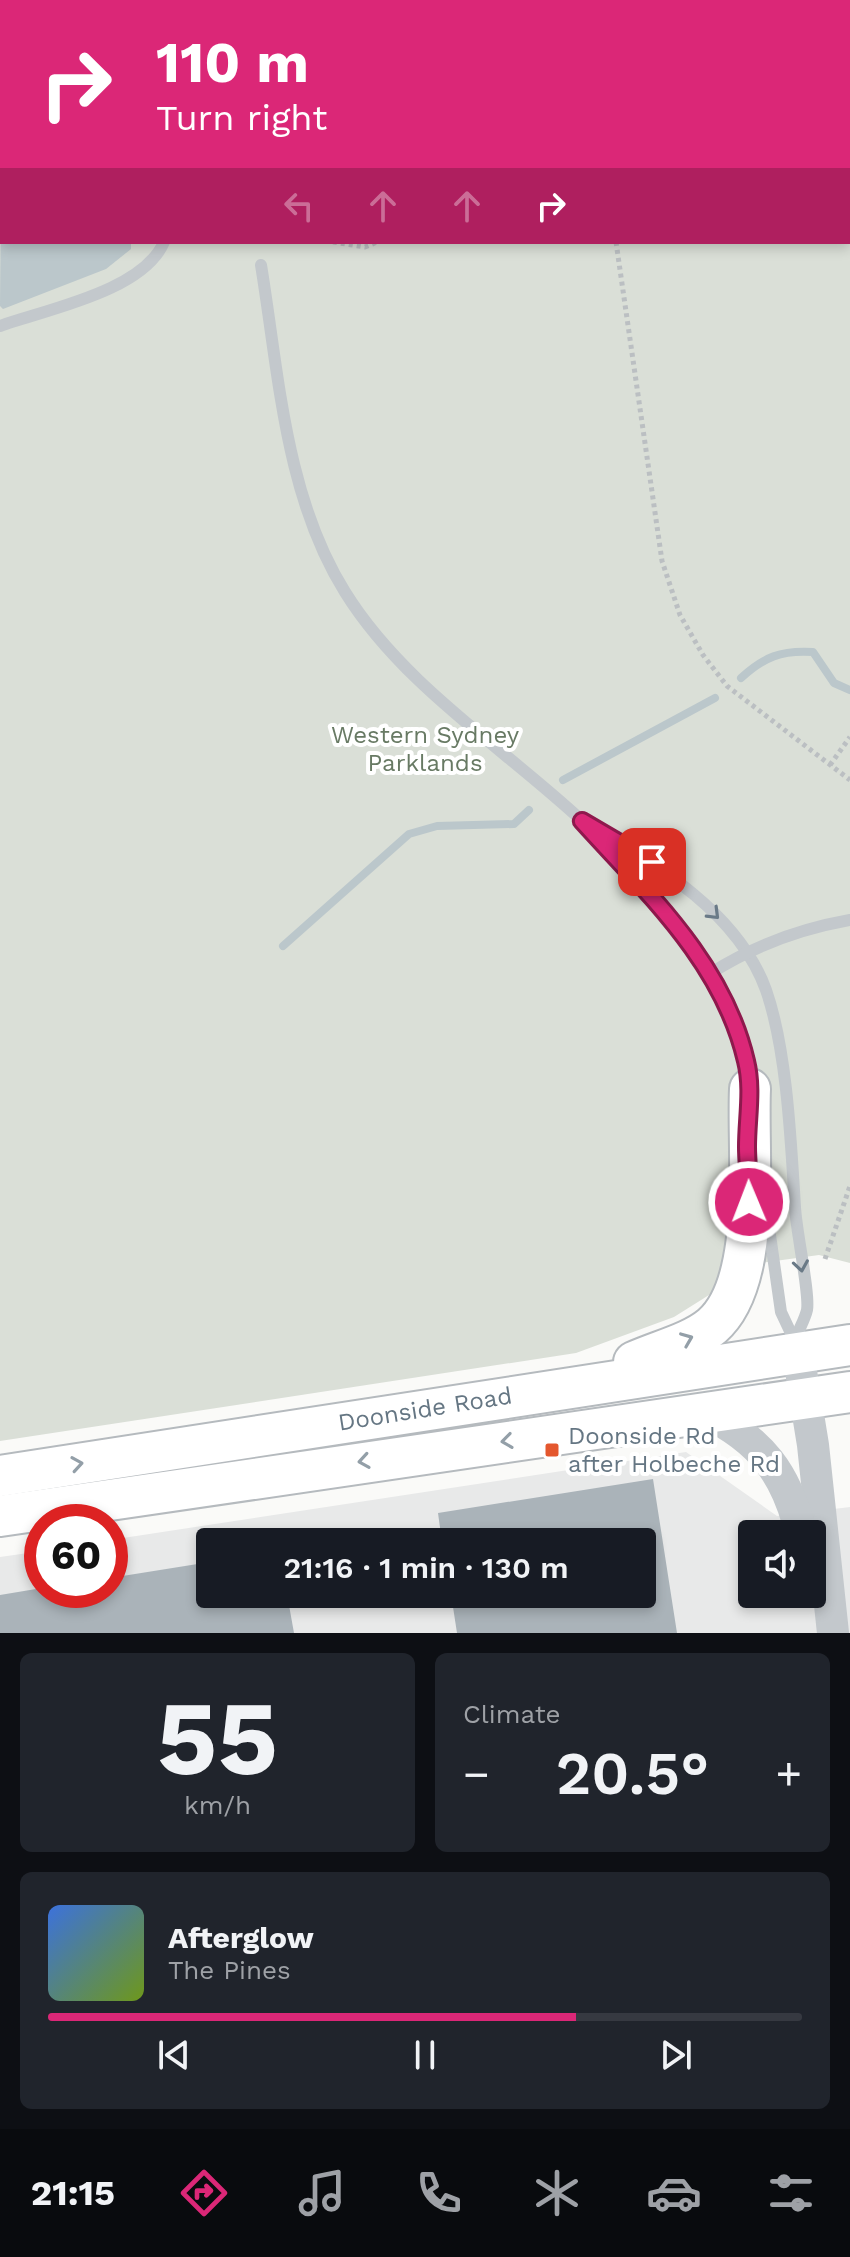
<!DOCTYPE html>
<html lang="en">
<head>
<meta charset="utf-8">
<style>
	:root { --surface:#171b24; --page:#20242c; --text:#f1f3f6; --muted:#9ea1a6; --line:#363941; --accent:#db2777 }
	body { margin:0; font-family:"Work Sans",sans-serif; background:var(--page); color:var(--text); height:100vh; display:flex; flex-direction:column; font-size:30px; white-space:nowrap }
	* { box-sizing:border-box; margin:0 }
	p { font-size:26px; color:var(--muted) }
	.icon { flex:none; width:44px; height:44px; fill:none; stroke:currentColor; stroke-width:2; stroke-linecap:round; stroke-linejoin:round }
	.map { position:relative; height:1633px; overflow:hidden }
	.side { display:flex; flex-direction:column; gap:20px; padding:20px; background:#0d0f14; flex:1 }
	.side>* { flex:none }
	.hud { position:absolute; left:0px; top:0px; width:850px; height:244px; box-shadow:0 4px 12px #0003; background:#db2777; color:#fff; overflow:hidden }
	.buttons { position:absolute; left:738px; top:1520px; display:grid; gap:16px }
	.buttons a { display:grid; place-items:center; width:88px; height:88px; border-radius:8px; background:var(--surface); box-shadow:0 4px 12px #0003; font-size:40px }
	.speed { position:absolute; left:24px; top:1504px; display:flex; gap:16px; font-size:40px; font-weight:700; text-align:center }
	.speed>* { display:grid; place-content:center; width:104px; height:104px; border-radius:50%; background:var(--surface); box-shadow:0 4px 12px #0003; line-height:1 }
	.speed .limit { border:12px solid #d22; background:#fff; color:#111 }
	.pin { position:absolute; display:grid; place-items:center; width:68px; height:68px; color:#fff; margin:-34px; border-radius:16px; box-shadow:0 4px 12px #0006 }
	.me { position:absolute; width:88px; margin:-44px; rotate:359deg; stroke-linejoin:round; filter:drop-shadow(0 0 6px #0008) }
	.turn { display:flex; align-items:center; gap:28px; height:168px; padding:0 24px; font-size:36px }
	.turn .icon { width:104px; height:104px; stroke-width:2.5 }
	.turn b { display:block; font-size:56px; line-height:68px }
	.lanes { display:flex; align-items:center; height:76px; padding:0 24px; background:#0003; justify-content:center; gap:40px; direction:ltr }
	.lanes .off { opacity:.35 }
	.big { font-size:60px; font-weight:600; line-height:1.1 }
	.side .card { flex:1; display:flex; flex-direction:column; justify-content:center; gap:12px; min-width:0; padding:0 28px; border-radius:12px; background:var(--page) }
	.side .dial { align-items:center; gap:0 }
	.dial b { font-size:104px; line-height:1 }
	.song { display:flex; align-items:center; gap:24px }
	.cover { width:96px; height:96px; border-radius:12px; background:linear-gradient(135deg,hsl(220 70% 55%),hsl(80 70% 35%)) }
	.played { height:8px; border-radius:4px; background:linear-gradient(90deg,var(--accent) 70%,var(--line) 70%) }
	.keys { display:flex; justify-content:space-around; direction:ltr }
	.heat { display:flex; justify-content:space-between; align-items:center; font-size:44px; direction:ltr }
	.side .tiles { flex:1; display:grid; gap:20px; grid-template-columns:1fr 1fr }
	.card:last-child { grid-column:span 2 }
	.trip { position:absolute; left:196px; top:1528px; width:460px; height:80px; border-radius:8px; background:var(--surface); box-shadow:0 4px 12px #0003; font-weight:600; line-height:80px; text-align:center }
	.dock { display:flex; height:128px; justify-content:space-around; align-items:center; background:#090b0e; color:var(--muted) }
	.dock .icon { width:56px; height:56px }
	.dock .selected { color:var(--accent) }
	.dock b { font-size:36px; color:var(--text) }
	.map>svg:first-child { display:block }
</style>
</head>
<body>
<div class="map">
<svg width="850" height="1633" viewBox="0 0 850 1633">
	<rect width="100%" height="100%" fill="#fafaf8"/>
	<!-- built -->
	<path fill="#e8e9e9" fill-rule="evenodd" d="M686 1452 777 1516 850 1507V1633H0V1557L42 1551V1590H110V1540ZM752 1534H812V1594H752ZM210 1542H642V1594H210Z"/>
	<!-- green -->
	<path fill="#dadfd7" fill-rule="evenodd" d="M0 0H850V1263L819 1255 760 1263 674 1317 576 1353 0 1441ZM2 2H848V242H2Z"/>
	<!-- water -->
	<polygon fill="#bbc7cb" points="1,193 2,242 131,242 131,249 106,269 3,309 0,306"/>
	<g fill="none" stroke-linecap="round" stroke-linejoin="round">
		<!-- stream -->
		<g stroke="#bbc7cb" stroke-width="8">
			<polyline points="848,152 850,157"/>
			<path d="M741 678C764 657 781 650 813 652L834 683 850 690"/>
			<polyline points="563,780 715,698"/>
			<polyline points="283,946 409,834 437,826 514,824 529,810"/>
		</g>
	</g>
	<!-- building -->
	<g fill="#aab3b9">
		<polygon points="653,1479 677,1633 457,1633 451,1594 642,1594 642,1542 442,1542 438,1513"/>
		<polygon points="210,1562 210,1594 287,1594 294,1633 0,1633 0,1595 42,1588 110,1590 110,1578"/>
	</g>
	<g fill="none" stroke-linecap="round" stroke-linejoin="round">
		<defs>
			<g id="primary">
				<path d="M634 1362C658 1351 692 1343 712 1326 763 1282 747 1152 750 1089"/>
				<polyline points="0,1476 850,1345"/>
				<polyline points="0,1516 850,1392"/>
			</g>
		</defs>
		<!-- primary casing -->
		<use href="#primary" stroke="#b5babe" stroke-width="44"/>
		<!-- path -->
		<g stroke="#bbbfc2" stroke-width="5" stroke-dasharray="4 4" stroke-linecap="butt">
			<polyline points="431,0 435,2"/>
			<polyline points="731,0 733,2"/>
			<polyline points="682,2 683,0"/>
			<polyline points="848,104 850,106"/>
			<polyline points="333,242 365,247 377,242"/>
			<polyline points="616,242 662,561 680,615 703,655 727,686 850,780"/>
			<polyline points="830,765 850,737"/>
			<polyline points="825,1259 850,1186"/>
		</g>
		<!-- service -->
		<g stroke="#c3c8cc" stroke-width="12">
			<polyline points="148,0 149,2"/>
			<path d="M261 265C279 375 285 496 345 592 402 684 501 746 580 819 605 842 626 870 649 895 699 950 740 1009 749 1084"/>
			<path d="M0 326C48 309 143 291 164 242"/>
			<path d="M592 827C659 866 738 913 766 990 787 1050 791 1143 795 1207 796 1230 810 1294 807 1310 805 1319 799 1329 796 1338"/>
			<path d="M711 973C755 945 799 929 850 920"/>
			<polyline points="767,1214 781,1312 797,1346"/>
		</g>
		<!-- pedestrian -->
		<g stroke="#c3c8cc" stroke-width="18">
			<polyline points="0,104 2,98"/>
			<polyline points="0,159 2,158"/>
		</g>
		<!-- tertiary -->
		<g stroke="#c3c8cc" stroke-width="32">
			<polyline points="798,1353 813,1445 833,1633"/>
			<path d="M706 1413C761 1440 787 1474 801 1534"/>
		</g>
		<!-- primary -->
		<use href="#primary" stroke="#fff" stroke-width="40"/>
	</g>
	<!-- one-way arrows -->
	<defs><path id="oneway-chevron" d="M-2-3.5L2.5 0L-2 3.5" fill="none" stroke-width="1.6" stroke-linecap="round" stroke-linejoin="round" transform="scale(2)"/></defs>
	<g stroke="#6a7a87">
		<use href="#oneway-chevron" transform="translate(714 914) rotate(45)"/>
		<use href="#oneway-chevron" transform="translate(801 1266) rotate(81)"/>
	</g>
	<g stroke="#939fa8">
		<use href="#oneway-chevron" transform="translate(687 1339) rotate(-22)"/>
		<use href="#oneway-chevron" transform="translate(507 1441) rotate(172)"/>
		<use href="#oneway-chevron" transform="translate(364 1461) rotate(171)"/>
		<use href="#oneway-chevron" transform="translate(77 1464) rotate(-9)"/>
	</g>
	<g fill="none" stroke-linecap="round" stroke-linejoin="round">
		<defs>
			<path id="route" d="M652 862 582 821C647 893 723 962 746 1061 753 1089 747 1118 747 1147 747 1165 750 1183 749 1202"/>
		</defs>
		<!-- route casing -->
		<use href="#route" stroke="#8e194d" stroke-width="20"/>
		<!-- route -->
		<use href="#route" stroke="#db2777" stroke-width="14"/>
	</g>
	<!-- markers -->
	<rect fill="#e4572e" stroke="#fff" stroke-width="3" x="544" y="1442" width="16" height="16" rx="4"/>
	<g text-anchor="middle" stroke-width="8" stroke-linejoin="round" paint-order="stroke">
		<!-- park labels -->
		<g font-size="24" fill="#687a64" stroke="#fff">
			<text x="425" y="743">Western Sydney<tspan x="425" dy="28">Parklands</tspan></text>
		</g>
		<!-- street labels -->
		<g font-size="24" fill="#657683" stroke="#fff">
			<text transform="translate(425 1409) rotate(-9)" y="8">Doonside Road</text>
		</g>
		<!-- poi labels -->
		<g font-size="24" fill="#657683" stroke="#fff" text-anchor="start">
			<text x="568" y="1444">Doonside Rd<tspan x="568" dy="28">after Holbeche Rd</tspan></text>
		</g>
	</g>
</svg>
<div class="buttons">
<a><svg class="icon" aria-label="sound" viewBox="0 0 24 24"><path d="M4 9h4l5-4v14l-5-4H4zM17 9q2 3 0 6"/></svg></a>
</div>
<div class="speed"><div class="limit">60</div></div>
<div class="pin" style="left:652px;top:862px;background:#d93025"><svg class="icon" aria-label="arrive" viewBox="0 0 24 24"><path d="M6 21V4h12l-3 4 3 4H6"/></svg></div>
<svg class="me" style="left:749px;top:1202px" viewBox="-20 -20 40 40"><circle r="17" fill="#db2777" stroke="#fff" stroke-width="3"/><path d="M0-11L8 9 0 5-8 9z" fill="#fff"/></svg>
<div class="trip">21:16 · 1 min · 130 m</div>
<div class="hud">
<div class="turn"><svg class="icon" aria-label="right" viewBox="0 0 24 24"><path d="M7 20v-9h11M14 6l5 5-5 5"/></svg><div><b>110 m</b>Turn right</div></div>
<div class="lanes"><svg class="icon off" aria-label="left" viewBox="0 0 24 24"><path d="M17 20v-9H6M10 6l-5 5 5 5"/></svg><svg class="icon off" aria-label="ahead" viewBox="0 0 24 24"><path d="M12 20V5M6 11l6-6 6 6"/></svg><svg class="icon off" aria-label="ahead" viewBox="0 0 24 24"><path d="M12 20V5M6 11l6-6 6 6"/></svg><svg class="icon" aria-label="right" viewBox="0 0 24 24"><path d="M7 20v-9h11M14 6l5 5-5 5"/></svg></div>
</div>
</div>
<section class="side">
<div class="tiles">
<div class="card dial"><b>55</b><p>km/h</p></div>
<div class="card"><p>Climate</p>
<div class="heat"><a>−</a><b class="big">20.5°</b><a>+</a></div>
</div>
<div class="card">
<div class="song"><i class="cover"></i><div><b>Afterglow</b><p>The Pines</p></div></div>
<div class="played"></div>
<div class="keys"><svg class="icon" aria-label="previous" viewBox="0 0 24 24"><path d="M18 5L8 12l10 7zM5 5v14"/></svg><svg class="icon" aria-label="pause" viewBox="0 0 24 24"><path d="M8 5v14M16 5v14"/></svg><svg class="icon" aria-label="next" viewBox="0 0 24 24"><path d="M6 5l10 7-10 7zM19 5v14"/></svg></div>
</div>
</div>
</section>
<nav class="dock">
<b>21:15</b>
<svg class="icon selected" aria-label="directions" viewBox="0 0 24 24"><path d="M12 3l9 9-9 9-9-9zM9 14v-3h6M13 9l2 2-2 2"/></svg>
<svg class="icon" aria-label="music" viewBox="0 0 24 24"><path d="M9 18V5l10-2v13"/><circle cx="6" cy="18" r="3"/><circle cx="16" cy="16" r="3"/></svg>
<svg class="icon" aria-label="phone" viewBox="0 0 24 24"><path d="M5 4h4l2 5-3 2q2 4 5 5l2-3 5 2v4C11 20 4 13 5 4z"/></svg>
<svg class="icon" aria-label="climate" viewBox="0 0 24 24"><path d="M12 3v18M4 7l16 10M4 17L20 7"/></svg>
<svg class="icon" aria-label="car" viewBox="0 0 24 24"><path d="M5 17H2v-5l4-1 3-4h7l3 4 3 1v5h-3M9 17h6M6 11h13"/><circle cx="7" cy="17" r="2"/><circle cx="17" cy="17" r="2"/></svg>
<svg class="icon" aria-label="filters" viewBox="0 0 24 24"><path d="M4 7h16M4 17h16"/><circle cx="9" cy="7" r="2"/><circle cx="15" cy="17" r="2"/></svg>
</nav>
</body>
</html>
